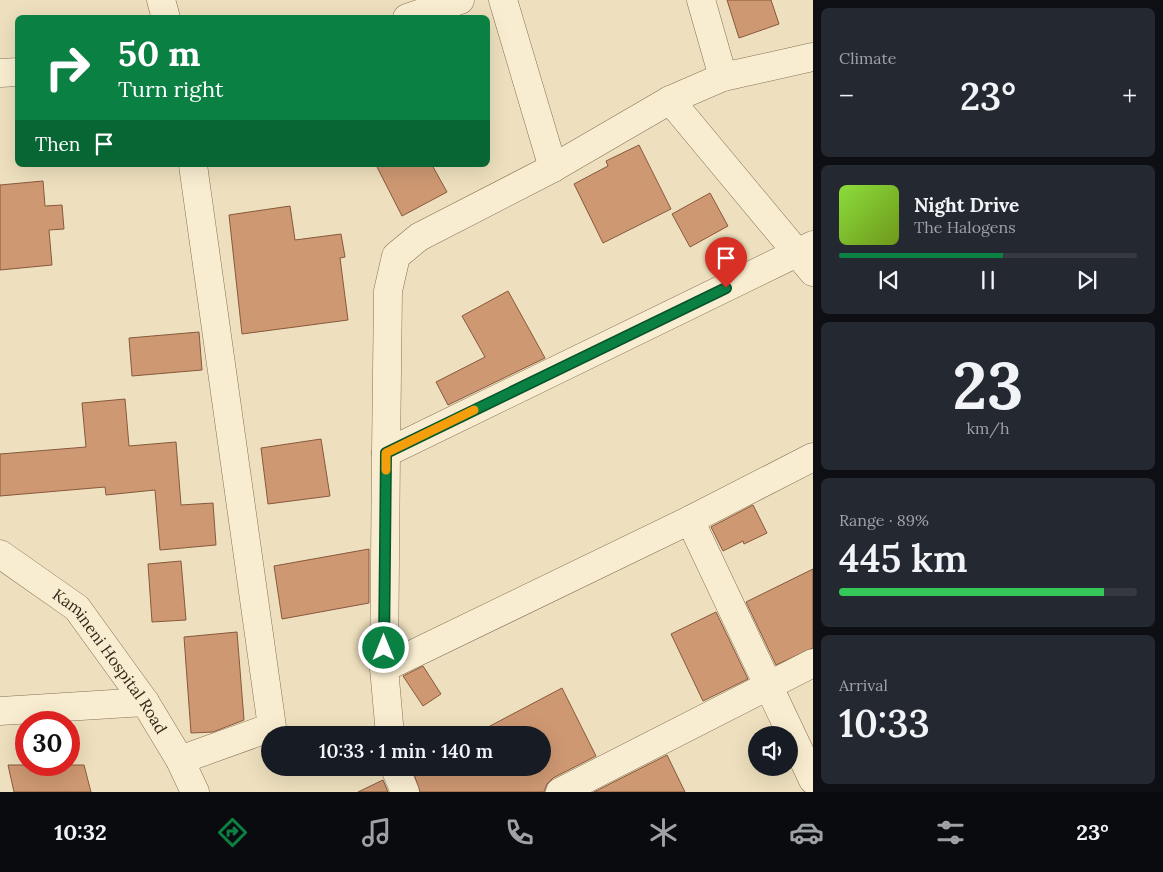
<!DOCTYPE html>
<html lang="en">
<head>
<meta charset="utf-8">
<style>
	:root { --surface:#171b24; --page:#242831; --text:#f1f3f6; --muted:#9ea1a6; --line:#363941; --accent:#0b8043 }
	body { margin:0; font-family:Lora,serif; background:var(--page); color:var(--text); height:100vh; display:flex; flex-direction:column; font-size:19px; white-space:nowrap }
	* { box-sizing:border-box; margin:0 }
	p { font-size:16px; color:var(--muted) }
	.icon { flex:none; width:28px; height:28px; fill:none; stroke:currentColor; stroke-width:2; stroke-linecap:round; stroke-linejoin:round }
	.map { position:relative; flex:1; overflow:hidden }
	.side { display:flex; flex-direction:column; gap:8px; padding:8px; background:#0d0f14; width:350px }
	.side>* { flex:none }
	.guide { position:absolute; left:15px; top:15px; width:475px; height:152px; border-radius:8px; box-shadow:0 5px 20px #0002; background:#0b8043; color:#fff; overflow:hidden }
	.tools { position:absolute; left:748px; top:726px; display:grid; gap:10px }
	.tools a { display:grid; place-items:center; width:50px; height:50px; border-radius:50%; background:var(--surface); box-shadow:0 5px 20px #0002; font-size:25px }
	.speed { position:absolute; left:15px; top:711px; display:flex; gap:10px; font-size:25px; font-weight:700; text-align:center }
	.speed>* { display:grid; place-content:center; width:65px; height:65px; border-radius:50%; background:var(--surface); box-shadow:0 5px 20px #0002; line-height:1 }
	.speed .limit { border:8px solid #d22; background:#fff; color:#111 }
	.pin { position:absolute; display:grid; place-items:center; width:42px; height:42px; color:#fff; margin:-51px -21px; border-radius:50% 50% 50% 0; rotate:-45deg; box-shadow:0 0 5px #0007 }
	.pin .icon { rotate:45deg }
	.me { position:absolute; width:55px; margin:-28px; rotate:0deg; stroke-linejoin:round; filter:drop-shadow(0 0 4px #0008) }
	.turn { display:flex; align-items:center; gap:18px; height:105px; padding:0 20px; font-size:22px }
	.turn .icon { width:65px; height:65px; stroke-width:2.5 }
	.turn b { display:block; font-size:35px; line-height:42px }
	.then { display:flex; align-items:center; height:48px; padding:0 20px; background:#0003; gap:10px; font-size:19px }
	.big { font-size:38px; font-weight:600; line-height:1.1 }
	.side .widget { flex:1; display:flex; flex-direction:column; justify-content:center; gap:8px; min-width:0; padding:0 18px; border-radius:8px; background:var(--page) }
	.side .dial { align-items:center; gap:0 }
	.dial b { font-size:65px; line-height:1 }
	.song { display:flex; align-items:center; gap:15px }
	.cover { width:60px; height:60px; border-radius:8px; background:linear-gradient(135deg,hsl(90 70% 55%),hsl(80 70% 35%)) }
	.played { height:5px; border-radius:2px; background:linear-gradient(90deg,var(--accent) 55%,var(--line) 55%) }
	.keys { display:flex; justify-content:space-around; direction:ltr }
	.heat { display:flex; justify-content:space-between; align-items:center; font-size:28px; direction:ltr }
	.charge { height:8px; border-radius:4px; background:linear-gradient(90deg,#34c759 89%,var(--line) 0) }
	.trip { position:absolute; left:261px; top:726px; width:290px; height:50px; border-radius:25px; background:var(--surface); box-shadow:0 5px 20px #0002; font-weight:600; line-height:50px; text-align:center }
	.menu { display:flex; height:80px; justify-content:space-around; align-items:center; background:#090b0e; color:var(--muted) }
	.menu .icon { width:35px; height:35px }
	.menu .on { color:var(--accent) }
	.menu b { font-size:22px; color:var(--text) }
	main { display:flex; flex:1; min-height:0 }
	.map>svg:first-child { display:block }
</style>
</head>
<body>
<main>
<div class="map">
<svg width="813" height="792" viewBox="0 0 813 792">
	<rect width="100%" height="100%" fill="#eee0be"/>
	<!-- building -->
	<g fill="#ce9872" stroke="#86593c">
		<polygon points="727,0 771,0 779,24 739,38"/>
		<polygon points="639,145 671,209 603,243 574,184 608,166 606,161"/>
		<polygon points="376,165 432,165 447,192 402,216"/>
		<polygon points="43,181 45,206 62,205 64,229 49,230 52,265 0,270 0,185"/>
		<polygon points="710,193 728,226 690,247 672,214"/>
		<polygon points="290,206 295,240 341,234 345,257 340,258 348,320 242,334 229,215"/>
		<polygon points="508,291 545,358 448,405 436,382 485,357 462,316"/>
		<polygon points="199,332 202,370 132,376 129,338"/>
		<polygon points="125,399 129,446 176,442 181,505 213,503 216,545 160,550 155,490 106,495 105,487 0,496 0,454 86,447 82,403"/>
		<polygon points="321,439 330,496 268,504 261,448"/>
		<polygon points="753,505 767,533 744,544 743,541 723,551 711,527"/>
		<polygon points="369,549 369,603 282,619 274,566"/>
		<polygon points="181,561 186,620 152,622 148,564"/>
		<polygon points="813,569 813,648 776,665 746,602"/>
		<polygon points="716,612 748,679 703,701 671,634"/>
		<polygon points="237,632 244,720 213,732 191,733 184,637"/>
		<polygon points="423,666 441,694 423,706 403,676"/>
		<polygon points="562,688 596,756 553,778 547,784 544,792 420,792 412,768 542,768 542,735 473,735"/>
		<polygon points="667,755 685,792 594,792"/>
		<polygon points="8,765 84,765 91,792 14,792"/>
		<polygon points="383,780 388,792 358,792"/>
	</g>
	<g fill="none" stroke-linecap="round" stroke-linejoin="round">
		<defs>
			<g id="minor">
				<polyline points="161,0 166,18"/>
				<polyline points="503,0 553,168"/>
				<polyline points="701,0 723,77"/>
				<polyline points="407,18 460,0"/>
				<polyline points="0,73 18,72"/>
				<polyline points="670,100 813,272"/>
				<polyline points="386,453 813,245"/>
				<polyline points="690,520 813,780"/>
				<path id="s1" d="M0 554 77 608 145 702 180 760 195 792"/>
				<polyline points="384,668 690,520 813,457"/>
				<polyline points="0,711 145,702"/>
				<polyline points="390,735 384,668 386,453 388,291 396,256 419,237 553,168 670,100 723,77 813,57"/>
				<polyline points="180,760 272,727 193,165"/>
				<polyline points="395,768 405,792"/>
				<polyline points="560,792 813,663"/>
			</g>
		</defs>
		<!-- minor casing -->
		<use href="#minor" stroke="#877056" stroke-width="29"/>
		<!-- minor -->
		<use href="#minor" stroke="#f9edd1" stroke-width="28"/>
	</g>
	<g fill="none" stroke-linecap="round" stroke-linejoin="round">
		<defs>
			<polyline id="route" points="384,648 386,453 726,288"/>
		</defs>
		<!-- route casing -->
		<use href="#route" stroke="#07532c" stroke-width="12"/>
		<!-- route -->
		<use href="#route" stroke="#0b8043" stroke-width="9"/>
		<!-- slow -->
		<polyline stroke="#f59e0b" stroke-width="9" points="386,470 386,453 474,410"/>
	</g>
	<g text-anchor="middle" stroke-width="5" stroke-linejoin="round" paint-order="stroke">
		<!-- street labels -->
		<g font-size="16" fill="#36281b" stroke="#f6eacd">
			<text dy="6" stroke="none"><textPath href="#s1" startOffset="156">Kamineni Hospital Road</textPath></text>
		</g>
	</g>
</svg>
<div class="tools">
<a><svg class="icon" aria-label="sound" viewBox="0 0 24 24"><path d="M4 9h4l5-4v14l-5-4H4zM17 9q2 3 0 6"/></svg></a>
</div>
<div class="speed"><div class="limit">30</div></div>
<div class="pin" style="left:726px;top:288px;background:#d93025"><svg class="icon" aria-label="arrive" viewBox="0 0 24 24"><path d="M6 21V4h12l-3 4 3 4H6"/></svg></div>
<svg class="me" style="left:384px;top:648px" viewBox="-20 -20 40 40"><circle r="17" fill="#0b8043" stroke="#fff" stroke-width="3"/><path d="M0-11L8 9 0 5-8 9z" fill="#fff"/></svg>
<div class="trip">10:33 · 1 min · 140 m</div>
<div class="guide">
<div class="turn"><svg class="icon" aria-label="right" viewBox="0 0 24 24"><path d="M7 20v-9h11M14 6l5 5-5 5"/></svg><div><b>50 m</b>Turn right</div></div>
<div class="then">Then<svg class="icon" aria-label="arrive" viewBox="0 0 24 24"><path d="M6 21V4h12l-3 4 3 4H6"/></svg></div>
</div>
</div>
<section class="side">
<div class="widget"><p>Climate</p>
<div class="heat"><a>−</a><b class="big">23°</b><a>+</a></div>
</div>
<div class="widget">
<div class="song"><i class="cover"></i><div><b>Night Drive</b><p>The Halogens</p></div></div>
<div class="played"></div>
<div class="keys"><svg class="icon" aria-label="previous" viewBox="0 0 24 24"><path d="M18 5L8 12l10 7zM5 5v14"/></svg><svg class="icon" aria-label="pause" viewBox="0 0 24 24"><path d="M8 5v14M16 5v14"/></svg><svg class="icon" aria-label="next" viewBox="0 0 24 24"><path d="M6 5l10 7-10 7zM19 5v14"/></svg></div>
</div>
<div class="widget dial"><b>23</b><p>km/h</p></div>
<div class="widget"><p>Range · 89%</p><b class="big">445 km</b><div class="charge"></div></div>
<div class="widget"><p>Arrival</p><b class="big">10:33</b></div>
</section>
</main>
<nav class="menu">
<b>10:32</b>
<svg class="icon on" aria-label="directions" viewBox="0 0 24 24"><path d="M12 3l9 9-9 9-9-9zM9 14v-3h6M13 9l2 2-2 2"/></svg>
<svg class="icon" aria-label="music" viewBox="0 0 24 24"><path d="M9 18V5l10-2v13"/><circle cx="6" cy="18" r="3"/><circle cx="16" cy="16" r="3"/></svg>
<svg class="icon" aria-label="phone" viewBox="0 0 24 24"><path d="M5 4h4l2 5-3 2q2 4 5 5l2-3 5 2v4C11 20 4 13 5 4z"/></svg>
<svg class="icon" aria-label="climate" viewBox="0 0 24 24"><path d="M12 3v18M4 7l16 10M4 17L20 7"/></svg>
<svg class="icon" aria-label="car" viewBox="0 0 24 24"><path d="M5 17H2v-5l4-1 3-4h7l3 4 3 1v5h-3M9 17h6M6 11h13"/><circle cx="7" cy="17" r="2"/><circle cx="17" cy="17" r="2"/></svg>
<svg class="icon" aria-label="filters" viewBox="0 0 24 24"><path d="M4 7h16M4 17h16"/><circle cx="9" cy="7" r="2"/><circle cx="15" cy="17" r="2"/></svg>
<b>23°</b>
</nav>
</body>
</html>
